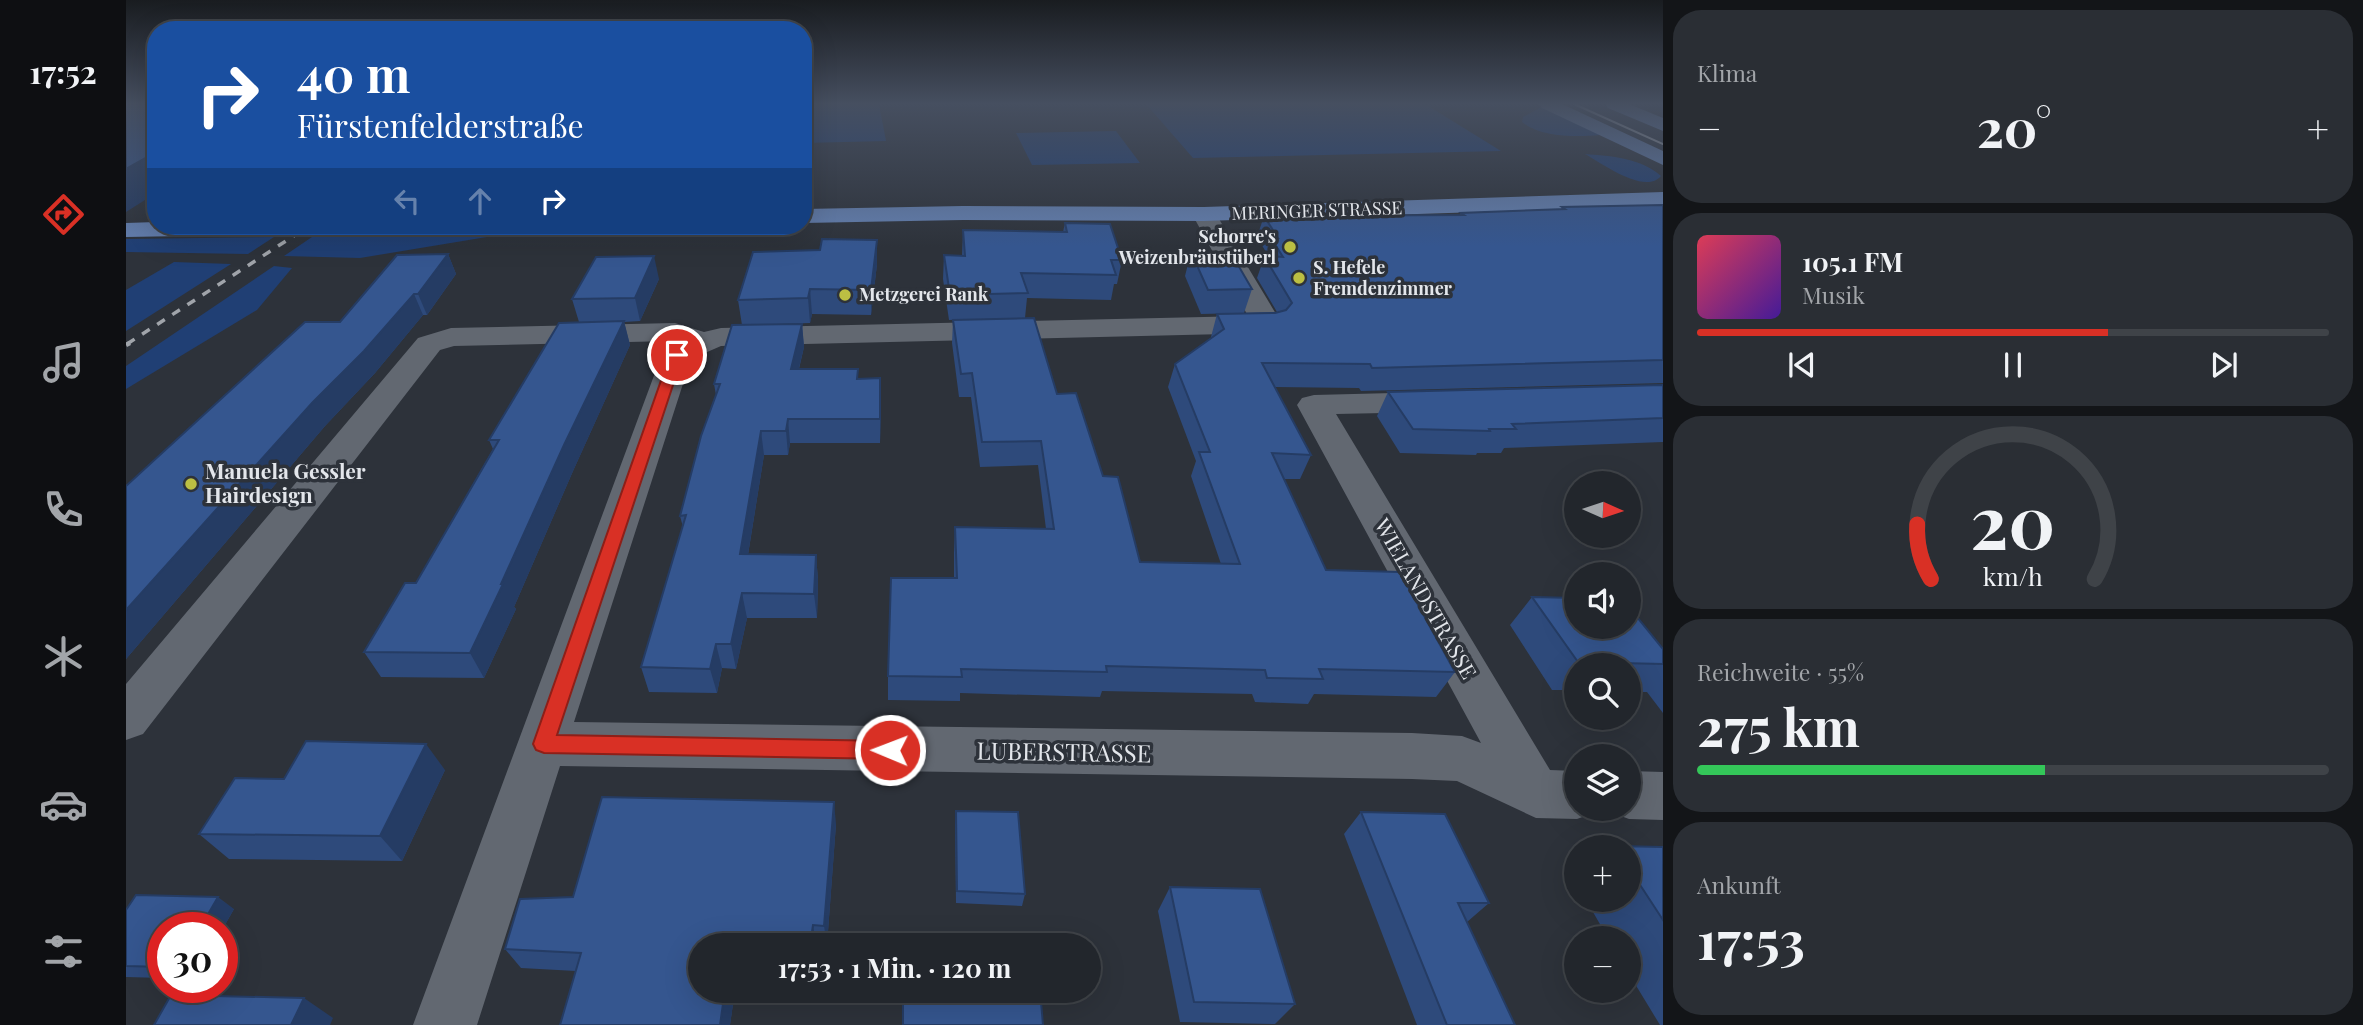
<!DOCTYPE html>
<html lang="de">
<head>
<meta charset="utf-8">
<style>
	:root { --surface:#22262c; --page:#2a2e34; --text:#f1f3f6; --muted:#a2a5a9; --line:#3f4348; --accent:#d93025 }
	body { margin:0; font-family:"Playfair Display",serif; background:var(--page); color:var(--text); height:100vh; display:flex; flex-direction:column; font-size:26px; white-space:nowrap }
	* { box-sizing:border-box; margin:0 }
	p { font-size:23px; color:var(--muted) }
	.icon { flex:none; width:38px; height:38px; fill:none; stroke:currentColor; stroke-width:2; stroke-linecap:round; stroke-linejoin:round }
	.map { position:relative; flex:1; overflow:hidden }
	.panel { display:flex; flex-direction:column; gap:10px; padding:10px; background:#131518; width:700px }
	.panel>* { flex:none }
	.hud { position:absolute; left:21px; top:21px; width:665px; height:214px; border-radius:28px; box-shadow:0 7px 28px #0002,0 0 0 2px var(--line); background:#1a4fa0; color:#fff; overflow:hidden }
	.needle { width:46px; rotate:93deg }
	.buttons { position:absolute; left:1438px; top:471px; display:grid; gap:14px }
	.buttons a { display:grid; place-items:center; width:77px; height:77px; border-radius:50%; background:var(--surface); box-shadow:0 7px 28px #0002,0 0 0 2px var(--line); font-size:35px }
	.speed { position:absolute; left:21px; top:912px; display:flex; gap:14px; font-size:35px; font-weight:700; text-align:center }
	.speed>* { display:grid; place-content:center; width:91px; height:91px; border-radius:50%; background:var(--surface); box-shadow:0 7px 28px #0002,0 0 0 2px var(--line); line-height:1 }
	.speed .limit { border:10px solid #d22; background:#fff; color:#111 }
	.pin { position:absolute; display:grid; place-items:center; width:60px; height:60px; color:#fff; margin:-30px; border:4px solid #fff; border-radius:50%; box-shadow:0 2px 7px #0007 }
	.me { position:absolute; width:77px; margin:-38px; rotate:271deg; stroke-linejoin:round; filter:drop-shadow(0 0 5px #0008) }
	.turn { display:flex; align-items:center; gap:24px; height:147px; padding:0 35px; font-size:32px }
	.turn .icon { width:91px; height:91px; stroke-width:2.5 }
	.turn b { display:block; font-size:49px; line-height:60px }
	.lanes { display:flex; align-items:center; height:66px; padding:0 35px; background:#0003; justify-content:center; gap:35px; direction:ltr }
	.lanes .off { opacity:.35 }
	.big { font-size:52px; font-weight:700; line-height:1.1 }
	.panel .tile { flex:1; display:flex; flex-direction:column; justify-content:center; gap:10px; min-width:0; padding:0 24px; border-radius:28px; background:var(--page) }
	.panel .dial { align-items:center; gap:0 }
	.dial svg { height:182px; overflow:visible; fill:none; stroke:var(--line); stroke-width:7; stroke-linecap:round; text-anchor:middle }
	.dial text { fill:var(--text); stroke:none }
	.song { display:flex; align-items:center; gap:21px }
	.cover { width:84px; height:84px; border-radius:10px; background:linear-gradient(135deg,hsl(350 70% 55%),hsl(260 70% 35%)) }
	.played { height:7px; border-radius:4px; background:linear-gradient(90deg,var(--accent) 65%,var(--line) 65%) }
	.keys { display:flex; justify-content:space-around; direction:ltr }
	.heat { display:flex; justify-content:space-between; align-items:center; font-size:38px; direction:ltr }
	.charge { height:10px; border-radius:5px; background:linear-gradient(90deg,#34c759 55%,var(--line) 0) }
	.trip { position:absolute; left:562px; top:933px; width:413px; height:70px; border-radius:35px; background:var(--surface); box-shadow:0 7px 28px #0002,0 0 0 2px var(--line); font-weight:700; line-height:70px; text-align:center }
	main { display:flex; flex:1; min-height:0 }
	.dock { display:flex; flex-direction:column; width:126px; justify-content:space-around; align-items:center; background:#0e0f12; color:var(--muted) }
	.dock .icon { width:49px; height:49px }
	.dock .on { color:var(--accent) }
	.dock b { font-size:32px; color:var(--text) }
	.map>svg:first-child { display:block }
</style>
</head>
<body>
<main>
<nav class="dock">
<b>17:52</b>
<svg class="icon on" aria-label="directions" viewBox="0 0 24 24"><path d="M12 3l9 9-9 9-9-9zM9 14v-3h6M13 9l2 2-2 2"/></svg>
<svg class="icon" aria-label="music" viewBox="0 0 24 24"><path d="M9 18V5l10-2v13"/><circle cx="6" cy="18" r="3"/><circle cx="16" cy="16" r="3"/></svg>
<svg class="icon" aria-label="phone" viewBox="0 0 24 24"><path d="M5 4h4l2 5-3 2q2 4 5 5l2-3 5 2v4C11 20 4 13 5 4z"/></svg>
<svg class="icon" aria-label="climate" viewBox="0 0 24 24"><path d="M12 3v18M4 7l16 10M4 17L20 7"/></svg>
<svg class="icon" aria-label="car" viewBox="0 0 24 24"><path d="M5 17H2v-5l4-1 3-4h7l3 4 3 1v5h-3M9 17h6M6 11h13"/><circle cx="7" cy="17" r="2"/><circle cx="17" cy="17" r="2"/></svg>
<svg class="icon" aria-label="filters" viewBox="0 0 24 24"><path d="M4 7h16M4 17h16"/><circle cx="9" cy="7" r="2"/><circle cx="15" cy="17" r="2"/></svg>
</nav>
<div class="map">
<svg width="1537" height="1025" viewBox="0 0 1537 1025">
	<rect width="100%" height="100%" fill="#2d323a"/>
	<!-- green -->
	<g fill="#203f74">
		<polygon points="677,104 753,104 760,141 677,143"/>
		<polygon points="1020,104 1299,104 1375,151 1067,158"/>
		<path d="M1417 106 1474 135C1451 137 1416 138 1396 122L1397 117Z"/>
		<polygon points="990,131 1014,163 906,165 890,133"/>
		<path d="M1459 154C1485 156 1515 158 1535 176 1519 195 1477 164 1459 154Z"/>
		<polygon points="379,234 234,258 158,256 186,237"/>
		<polygon points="148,237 122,254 0,252 0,239"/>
		<polygon points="48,262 105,264 0,331 0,290"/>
		<polygon points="148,266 166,268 131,310 0,389 0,366"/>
	</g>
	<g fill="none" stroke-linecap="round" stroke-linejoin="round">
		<!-- minor -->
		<g fill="#626871" fill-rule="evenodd">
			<polygon points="1078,207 1086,209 1090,214 1156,324 1151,330 1141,333 595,346 565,359 448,722 1286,733 1336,736 1355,743 1171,405 1176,398 1188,395 1307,392 1319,395 1324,402 1319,409 1307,412 1210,414 1424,770 1451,771 1451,808 1471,808 1470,812 1451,819 1410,818 1331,781 1286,779 434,766 351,1025 287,1025 536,354 540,347 550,342 546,341 328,346 314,350 17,734 0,740 0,684 292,338 325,328 549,323 578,332 595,328 1122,316 1066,214 1070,209"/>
			<polygon points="1503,771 1537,772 1537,820 1503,819 1484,812 1483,808 1503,808"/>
		</g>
		<!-- primary -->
		<g fill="#637faf" fill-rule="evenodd">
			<polygon points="1413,104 1436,104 1537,151 1537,165 1416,108"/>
			<polygon points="1479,104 1503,104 1537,118 1537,131 1482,108"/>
			<polygon points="1537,192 1537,206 1078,221 837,220 677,223 677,209 837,206 1078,207"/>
			<polygon points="30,222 30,226 234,226 231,231 222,233 0,237 0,223"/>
		</g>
		<!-- tram -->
		<polyline stroke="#a0a4aa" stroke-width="2" points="1448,104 1537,144"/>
		<!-- rail-far1 -->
		<polyline stroke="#a0a4aa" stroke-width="3.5" stroke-dasharray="9 9" stroke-linecap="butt" points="1,344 183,226"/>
		<!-- rail -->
		<polyline stroke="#a0a4aa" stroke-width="4.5" stroke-dasharray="10 10" stroke-linecap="butt" points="0,345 4,343"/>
	</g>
	<!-- wall -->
	<g fill="#2e4a7b">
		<polygon points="1537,205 1537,383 1235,391 1233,388 1149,387 1185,455 1174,479 1158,479 1200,570 1329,672 1310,697 1188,694 1182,704 1129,702 1126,694 976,691 974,697 834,693 834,701 762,700 762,676 828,578 828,552 829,527 920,529 912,465 854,467 845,397 833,397 826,343 827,320 931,394 977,476 1014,562 1095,564 1065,476 1070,461 1042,387 1049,364 1085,338 1085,337 1091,314 1151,312 1131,278 1140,252 1131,237 1138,216 1334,215 1335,213 1435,209 1436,207"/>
		<polygon points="939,223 996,260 991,284 988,284 985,300 901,298 899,318 823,320 817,279 818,255 836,256 837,230 937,232"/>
		<polygon points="1065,252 1126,289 1118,313 1075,314 1059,276"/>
		<polygon points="322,254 330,274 301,315 297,315 249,373 199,426 0,659 0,486 214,322"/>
		<polygon points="751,264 745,315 686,314 684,323 616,325 612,300"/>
		<polygon points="533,279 514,321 498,322 504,345 447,471 388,607 390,609 358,678 255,677 238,652 290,583 367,449 363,440 453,322 446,299"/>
		<polygon points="676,324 678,347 673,369 732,379 755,402 754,443 664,443 662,455 638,455 622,555 690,555 692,580 691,618 621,618 610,669 596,668 591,693 523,692 515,667 557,527 554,516 590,395 588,384"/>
		<polygon points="1537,385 1537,442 1378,448 1375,453 1351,453 1350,455 1274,453 1251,416 1262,392"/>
		<polygon points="1406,597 1537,649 1537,713 1521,692 1503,692 1503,665 1451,665 1451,690 1426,690 1384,625"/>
		<polygon points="319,770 276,861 103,859 73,834"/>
		<polygon points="830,811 899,894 896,906 830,903 829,824"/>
		<polygon points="1235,812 1363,903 1341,922 1389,1025 1291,1025 1218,834"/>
		<polygon points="710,824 701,945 574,945 574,990 609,990 604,1025 434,1025 450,971 395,968 379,949 447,897"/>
		<polygon points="1490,846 1537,847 1537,1025 1534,1025 1503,974 1503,938 1482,938 1460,900 1503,900 1503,847 1489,847"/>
		<polygon points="1044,887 1169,1004 1149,1024 1054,1022 1032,911"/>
		<polygon points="108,909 96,930 96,928 37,928 37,978 0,977 0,910"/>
	</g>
	<!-- shaded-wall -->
	<g fill="#253c64">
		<polygon points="29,152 30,154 30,193 0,212 0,169"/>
		<polygon points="751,240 751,264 745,315 745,290"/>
		<polygon points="322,254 330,274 301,315 292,294"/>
		<polygon points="528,256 533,279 514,321 509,298"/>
		<polygon points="684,289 686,314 684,323 682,298"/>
		<polygon points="288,294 297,315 249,373 199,426 0,659 0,610 186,403"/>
		<polygon points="498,321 504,345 447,471 388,607 390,609 358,678 344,653 438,445"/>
		<polygon points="676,324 678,347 667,392 665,369"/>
		<polygon points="754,378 755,402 754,443"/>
		<polygon points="662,419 664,443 662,455 660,431"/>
		<polygon points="635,431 638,455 618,579 614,554"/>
		<polygon points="690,555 692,580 691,618 688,594"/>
		<polygon points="616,593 621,618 610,669 605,644"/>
		<polygon points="590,644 596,668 591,693 584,669"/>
		<polygon points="300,744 319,770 276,861 254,836"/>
		<polygon points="708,802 710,824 701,945 698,926"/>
		<polygon points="92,897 108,909 96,930 96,928 74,928"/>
		<polygon points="687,925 690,945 684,945"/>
		<polygon points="599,990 609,990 604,1025 594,1025"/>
		<polygon points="178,998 207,1018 204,1025 165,1025"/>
	</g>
	<!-- building -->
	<g fill="#35568f" stroke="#253c64" stroke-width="2">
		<polygon points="0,104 30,104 30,152 0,169"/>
		<polygon points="1537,205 1537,360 1246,368 1244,364 1136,363 1185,455 1146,453 1200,570 1274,572 1329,672 1193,669 1197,679 1141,678 1139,670 980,666 981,672 835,669 836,677 762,676 765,578 831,578 829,527 928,529 915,441 856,442 846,373 835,374 827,320 908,318 931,394 950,393 977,476 992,477 1014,562 1114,564 1073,452 1084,452 1049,364 1098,329 1091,314 1149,313 1160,310 1166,303 1138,256 1157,257 1145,238 1152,238 1138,216 1338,215 1335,213 1439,209 1436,207"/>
		<polygon points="939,223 984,224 996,260 985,260 990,275 895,273 902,293 824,295 818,255 839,256 837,230 941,232"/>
		<polygon points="696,239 751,240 745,290 684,289 682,298 612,300 627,252 694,250"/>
		<polygon points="1065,252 1105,253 1126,289 1082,290"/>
		<polygon points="322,254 292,294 288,294 238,351 186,403 0,610 0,486 179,322 214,322 271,255"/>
		<polygon points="528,256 509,298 446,299 470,257"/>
		<polygon points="498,321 438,445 375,584 377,584 344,653 238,652 279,583 290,583 373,440 363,440 433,323"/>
		<polygon points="676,324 665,369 732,369 731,379 754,378 754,419 662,419 660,431 635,431 614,554 690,555 688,594 616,593 605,644 590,644 584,669 515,667 560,515 554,516 575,436 594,384 588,384 606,325"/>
		<polygon points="1537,385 1537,418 1386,424 1390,429 1363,429 1364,431 1287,429 1262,392"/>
		<polygon points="1406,597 1451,598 1451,626 1503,626 1503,607 1537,649 1537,664 1452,662"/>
		<polygon points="180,741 300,744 254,836 73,834 109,778 158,779"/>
		<polygon points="476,797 708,802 698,926 687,925 684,945 574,945 574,990 599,990 594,1025 434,1025 455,953 379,949 394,899 447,897"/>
		<polygon points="830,811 892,812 899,894 831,891"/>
		<polygon points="1235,812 1319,814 1363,903 1332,903 1389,1025 1321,1025"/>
		<polygon points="1490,846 1537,847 1537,920 1503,868 1503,847"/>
		<polygon points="1044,887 1134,889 1169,1004 1068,1002"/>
		<polygon points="10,895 92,897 74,928 37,928 37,967 0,966 0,910"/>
		<polygon points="777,990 914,990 917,1025 777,1025"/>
		<polygon points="45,995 178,998 165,1025 28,1025"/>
	</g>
	<!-- sky -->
	<linearGradient id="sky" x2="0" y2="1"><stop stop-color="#191c20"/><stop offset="0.42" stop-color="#464f60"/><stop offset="1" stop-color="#464f60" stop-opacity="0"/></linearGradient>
	<rect width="1537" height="247" fill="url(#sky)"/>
	<!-- route -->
	<polygon fill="#d93025" stroke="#8d1f18" stroke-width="2" points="551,351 557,355 431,735 764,741 771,743 774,750 771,756 764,759 418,753 410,750 407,744 544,355"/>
	<!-- markers -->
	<g fill="#bcbf43" stroke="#2d323a" stroke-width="2.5">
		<circle cx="1164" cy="247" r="7"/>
		<circle cx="1173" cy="278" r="7"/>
		<circle cx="719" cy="295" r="7"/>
		<circle cx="65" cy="484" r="7"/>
	</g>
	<g text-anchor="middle" stroke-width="7" stroke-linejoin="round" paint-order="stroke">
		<!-- far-street labels -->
		<g font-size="18" fill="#e3e6eb" stroke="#2d323a">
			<text transform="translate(1191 211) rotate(-2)" y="6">MERINGER STRASSE</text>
		</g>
		<!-- far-poi labels -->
		<g font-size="18" font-weight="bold" fill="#e3e6eb" stroke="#2d323a" text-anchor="start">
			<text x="1150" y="243" text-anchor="end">Schorre's<tspan x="1150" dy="21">Weizenbräustüberl</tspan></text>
			<text x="1187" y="274">S. Hefele<tspan x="1187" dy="21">Fremdenzimmer</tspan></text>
			<text x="733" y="301">Metzgerei Rank</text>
		</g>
		<!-- poi labels -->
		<g font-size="21" font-weight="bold" fill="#e3e6eb" stroke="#2d323a" text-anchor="start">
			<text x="79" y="479">Manuela Gessler<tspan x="79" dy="24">Hairdesign</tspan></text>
		</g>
		<!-- street labels -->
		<g font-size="21" fill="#e3e6eb" stroke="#2d323a">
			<text transform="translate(1299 599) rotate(60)" y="7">WIELANDSTRASSE</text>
		</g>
		<!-- near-street labels -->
		<g font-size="24" fill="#e3e6eb" stroke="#2d323a">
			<text transform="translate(938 753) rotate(1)" y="8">LUBERSTRASSE</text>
		</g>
	</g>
</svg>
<div class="buttons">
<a><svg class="needle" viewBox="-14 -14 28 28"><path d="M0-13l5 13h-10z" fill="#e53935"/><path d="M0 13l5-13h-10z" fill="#a2a5a9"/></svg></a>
<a><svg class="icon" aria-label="sound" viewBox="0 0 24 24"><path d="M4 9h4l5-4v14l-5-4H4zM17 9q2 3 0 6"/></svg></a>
<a><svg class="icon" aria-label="search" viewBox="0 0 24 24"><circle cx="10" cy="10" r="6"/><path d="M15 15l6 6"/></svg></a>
<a><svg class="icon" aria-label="layers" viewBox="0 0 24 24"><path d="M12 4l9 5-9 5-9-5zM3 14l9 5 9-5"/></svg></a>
<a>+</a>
<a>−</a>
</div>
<div class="speed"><div class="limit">30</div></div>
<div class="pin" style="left:551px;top:355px;background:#d93025"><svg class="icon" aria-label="arrive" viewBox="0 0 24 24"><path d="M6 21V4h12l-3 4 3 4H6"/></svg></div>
<svg class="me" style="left:764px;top:750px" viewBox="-20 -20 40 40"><circle r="17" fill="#d93025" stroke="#fff" stroke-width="3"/><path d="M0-11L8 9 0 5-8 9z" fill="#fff"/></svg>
<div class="trip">17:53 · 1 Min. · 120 m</div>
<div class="hud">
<div class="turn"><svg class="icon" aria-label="right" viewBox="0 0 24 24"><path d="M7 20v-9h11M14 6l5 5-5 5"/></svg><div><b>40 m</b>Fürstenfelderstraße</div></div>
<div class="lanes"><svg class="icon off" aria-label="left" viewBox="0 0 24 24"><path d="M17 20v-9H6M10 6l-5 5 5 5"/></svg><svg class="icon off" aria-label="ahead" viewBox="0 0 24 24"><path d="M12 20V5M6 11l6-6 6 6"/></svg><svg class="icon" aria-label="right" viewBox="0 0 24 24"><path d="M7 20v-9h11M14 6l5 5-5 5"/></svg></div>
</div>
</div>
<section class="panel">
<div class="tile"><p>Klima</p>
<div class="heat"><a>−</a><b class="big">20°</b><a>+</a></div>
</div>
<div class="tile">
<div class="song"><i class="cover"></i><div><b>105.1 FM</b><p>Musik</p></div></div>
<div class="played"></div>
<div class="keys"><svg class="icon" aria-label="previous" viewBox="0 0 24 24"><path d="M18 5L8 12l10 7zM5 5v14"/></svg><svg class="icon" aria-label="pause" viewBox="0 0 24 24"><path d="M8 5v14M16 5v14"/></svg><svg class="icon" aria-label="next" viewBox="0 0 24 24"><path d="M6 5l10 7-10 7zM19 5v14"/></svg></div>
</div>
<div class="tile dial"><svg viewBox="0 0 100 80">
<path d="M14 69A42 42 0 1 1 86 69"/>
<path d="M14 69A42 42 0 0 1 8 45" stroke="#d93025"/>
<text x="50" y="56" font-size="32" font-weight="700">20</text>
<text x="50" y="72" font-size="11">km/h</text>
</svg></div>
<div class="tile"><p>Reichweite · 55%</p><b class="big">275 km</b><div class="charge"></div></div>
<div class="tile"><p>Ankunft</p><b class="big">17:53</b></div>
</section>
</main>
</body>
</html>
